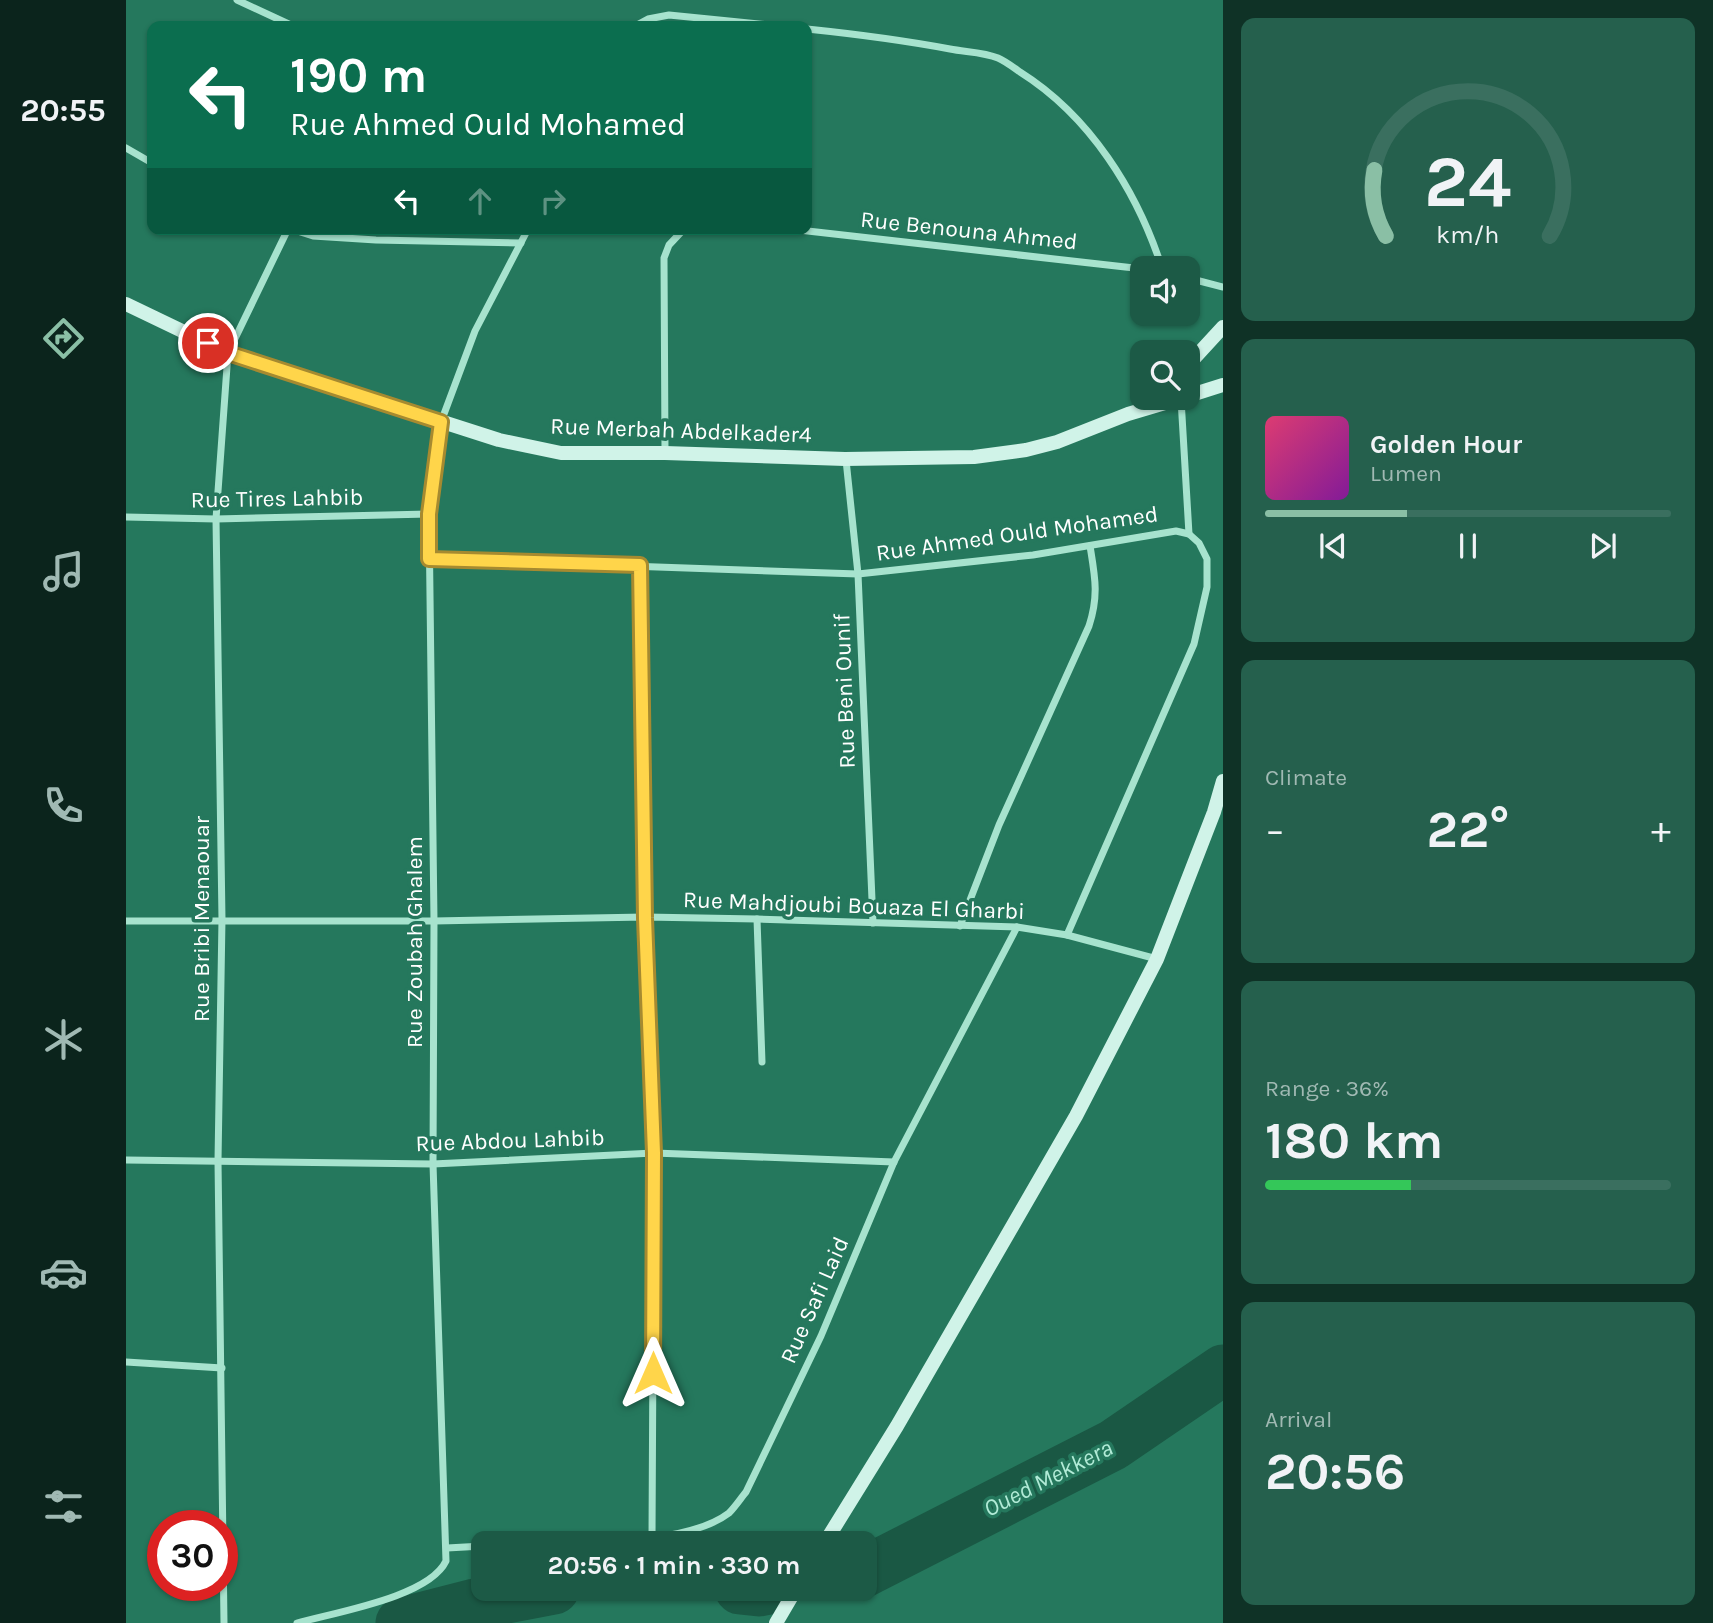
<!DOCTYPE html>
<html lang="en">
<head>
<meta charset="utf-8">
<style>
	:root { --surface:#1c5a46; --page:#25604d; --text:#f1f3f6; --muted:#a0b9b3; --line:#3a6f5f; --accent:#8abfa5 }
	body { margin:0; font-family:Karla,sans-serif; background:var(--page); color:var(--text); height:100vh; display:flex; flex-direction:column; font-size:26px; white-space:nowrap }
	* { box-sizing:border-box; margin:0 }
	p { font-size:23px; color:var(--muted) }
	.icon { flex:none; width:38px; height:38px; fill:none; stroke:currentColor; stroke-width:2; stroke-linecap:round; stroke-linejoin:round }
	.map { position:relative; flex:1; overflow:hidden }
	.sheet { display:flex; flex-direction:column; gap:18px; padding:18px; background:#0f3226; width:490px }
	.sheet>* { flex:none }
	.hud { position:absolute; left:21px; top:21px; width:665px; height:214px; border-radius:14px; box-shadow:0 2px 5px #0004; background:#0b6e4f; color:#fff; overflow:hidden }
	.buttons { position:absolute; left:1004px; top:256px; display:grid; gap:14px }
	.buttons a { display:grid; place-items:center; width:70px; height:70px; border-radius:14px; background:var(--surface); box-shadow:0 2px 5px #0004; font-size:35px }
	.speed { position:absolute; left:21px; top:1510px; display:flex; gap:14px; font-size:35px; font-weight:700; text-align:center }
	.speed>* { display:grid; place-content:center; width:91px; height:91px; border-radius:50%; background:var(--surface); box-shadow:0 2px 5px #0004; line-height:1 }
	.speed .limit { border:10px solid #d22; background:#fff; color:#111 }
	.pin { position:absolute; display:grid; place-items:center; width:60px; height:60px; color:#fff; margin:-30px; border:4px solid #fff; border-radius:50%; box-shadow:0 2px 7px #0007 }
	.me { position:absolute; width:77px; margin:-38px; rotate:0deg; stroke-linejoin:round; filter:drop-shadow(0 0 5px #0008) }
	.turn { display:flex; align-items:center; gap:24px; height:147px; padding:0 28px; font-size:32px }
	.turn .icon { width:91px; height:91px; stroke-width:2.5 }
	.turn b { display:block; font-size:49px; line-height:60px }
	.lanes { display:flex; align-items:center; height:66px; padding:0 28px; background:#0003; justify-content:center; gap:35px; direction:ltr }
	.lanes .off { opacity:.35 }
	.big { font-size:52px; font-weight:700; line-height:1.1 }
	.sheet .card { flex:1; display:flex; flex-direction:column; justify-content:center; gap:10px; min-width:0; padding:0 24px; border-radius:14px; background:var(--page) }
	.sheet .dial { align-items:center; gap:0 }
	.dial svg { height:182px; overflow:visible; fill:none; stroke:var(--line); stroke-width:7; stroke-linecap:round; text-anchor:middle }
	.dial text { fill:var(--text); stroke:none }
	.song { display:flex; align-items:center; gap:21px }
	.cover { width:84px; height:84px; border-radius:10px; background:linear-gradient(135deg,hsl(340 70% 55%),hsl(290 70% 35%)) }
	.played { height:7px; border-radius:4px; background:linear-gradient(90deg,var(--accent) 35%,var(--line) 35%) }
	.keys { display:flex; justify-content:space-around; direction:ltr }
	.heat { display:flex; justify-content:space-between; align-items:center; font-size:38px; direction:ltr }
	.charge { height:10px; border-radius:5px; background:linear-gradient(90deg,#34c759 36%,var(--line) 0) }
	.trip { position:absolute; left:345px; top:1531px; width:406px; height:70px; border-radius:14px; background:var(--surface); box-shadow:0 2px 5px #0004; font-weight:700; line-height:70px; text-align:center }
	main { display:flex; flex:1; min-height:0 }
	.tabs { display:flex; flex-direction:column; width:126px; justify-content:space-around; align-items:center; background:#0b241c; color:var(--muted) }
	.tabs .icon { width:49px; height:49px }
	.tabs .selected { color:var(--accent) }
	.tabs b { font-size:32px; color:var(--text) }
	.map>svg:first-child { display:block }
</style>
</head>
<body>
<main>
<nav class="tabs">
<b>20:55</b>
<svg class="icon selected" aria-label="directions" viewBox="0 0 24 24"><path d="M12 3l9 9-9 9-9-9zM9 14v-3h6M13 9l2 2-2 2"/></svg>
<svg class="icon" aria-label="music" viewBox="0 0 24 24"><path d="M9 18V5l10-2v13"/><circle cx="6" cy="18" r="3"/><circle cx="16" cy="16" r="3"/></svg>
<svg class="icon" aria-label="phone" viewBox="0 0 24 24"><path d="M5 4h4l2 5-3 2q2 4 5 5l2-3 5 2v4C11 20 4 13 5 4z"/></svg>
<svg class="icon" aria-label="climate" viewBox="0 0 24 24"><path d="M12 3v18M4 7l16 10M4 17L20 7"/></svg>
<svg class="icon" aria-label="car" viewBox="0 0 24 24"><path d="M5 17H2v-5l4-1 3-4h7l3 4 3 1v5h-3M9 17h6M6 11h13"/><circle cx="7" cy="17" r="2"/><circle cx="17" cy="17" r="2"/></svg>
<svg class="icon" aria-label="filters" viewBox="0 0 24 24"><path d="M4 7h16M4 17h16"/><circle cx="9" cy="7" r="2"/><circle cx="15" cy="17" r="2"/></svg>
</nav>
<div class="map">
<svg width="1097" height="1623" viewBox="0 0 1097 1623">
	<rect width="100%" height="100%" fill="#25785d"/>
	<g fill="none" stroke-linecap="round" stroke-linejoin="round">
		<!-- river -->
		<g stroke="#1a5844" stroke-width="51">
			<polyline points="738,1572 987,1445 1097,1370"/>
			<polyline points="614,1589 633,1591 643,1589"/>
			<polyline points="275,1623 349,1604 428,1589"/>
		</g>
		<!-- minor -->
		<g stroke="#a7e3ce" stroke-width="7">
			<polyline points="111,0 167,26"/>
			<polyline points="509,26 522,19 543,15 653,26"/>
			<path d="M681 29C729 34 776 40 824 49 839 52 858 52 872 58 879 61 887 67 894 72 964 116 1011 191 1036 268"/>
			<polyline points="0,148 26,163"/>
			<polyline points="165,229 187,236 250,240 395,243"/>
			<polyline points="664,229 1017,269"/>
			<polyline points="1062,278 1097,287"/>
			<polyline points="539,453 538,258 543,245 558,229"/>
			<polyline points="720,460 732,574 747,923"/>
			<polyline points="0,517 90,519 303,514"/>
			<polyline points="303,559 732,574 907,555 1050,531 1063,534"/>
			<polyline points="514,565 519,917 528,1153 526,1538"/>
			<polyline points="631,919 636,1062"/>
			<polyline points="0,921 308,921 519,917 631,919 891,927 941,935 1031,959"/>
			<path d="M834 926 873 825 963 626C973 595 969 577 964 546"/>
			<polyline points="941,935 1068,644 1081,587 1081,559 1073,543 1063,534 1055,399"/>
			<polyline points="0,1160 307,1164 528,1153 768,1162"/>
			<polyline points="0,1362 96,1368"/>
			<path d="M413 1544C464 1541 561 1545 603 1513 609 1507 615 1498 620 1492L695 1336 768 1162 891 927"/>
			<polyline points="321,1548 357,1546"/>
			<polyline points="98,1623 92,1161 96,919 90,519 102,353 162,229"/>
			<path d="M171 1623C210 1612 303 1597 320 1561L307 1164 308 921 303 514 315 422 349 331 402 229"/>
		</g>
		<!-- secondary -->
		<g stroke="#d0f3e8" stroke-width="14">
			<polyline points="0,304 102,353 373,440 435,453 539,453 719,459 848,457 900,450 931,442 1002,414 1059,397"/>
			<polyline points="1062,365 1097,327"/>
			<polyline points="1062,396 1097,385"/>
			<polyline points="698,1544 771,1426 950,1116 1031,959 1088,812 1097,781"/>
			<polyline points="650,1623 670,1589"/>
		</g>
	</g>
	<g fill="none" stroke-linecap="round" stroke-linejoin="round">
		<defs>
			<polyline id="route" points="82,343 102,353 315,422 303,514 303,559 514,565 519,918 528,1153 527,1373"/>
		</defs>
		<!-- route casing -->
		<use href="#route" stroke="#a68a30" stroke-width="18"/>
		<!-- route -->
		<use href="#route" stroke="#ffd54a" stroke-width="12"/>
	</g>
	<g text-anchor="middle" stroke-width="7" stroke-linejoin="round" paint-order="stroke">
		<!-- street labels -->
		<g font-size="23" fill="#fff" stroke="#25785d">
			<text transform="translate(843 230) rotate(6)" y="8">Rue Benouna Ahmed</text>
			<text transform="translate(555 430) rotate(2)" y="8">Rue Merbah Abdelkader4</text>
			<text transform="translate(151 498) rotate(-1)" y="8">Rue Tires Lahbib</text>
			<text transform="translate(891 533) rotate(-8)" y="8">Rue Ahmed Ould Mohamed</text>
			<text transform="translate(718 691) rotate(-92)" y="8">Rue Beni Ounif</text>
			<text transform="translate(728 905) rotate(2)" y="8">Rue Mahdjoubi Bouaza El Gharbi</text>
			<text transform="translate(75 919) rotate(-90)" y="8">Rue Bribi Menaouar</text>
			<text transform="translate(288 942) rotate(-90)" y="8">Rue Zoubah Ghalem</text>
			<text transform="translate(384 1140) rotate(-2)" y="8">Rue Abdou Lahbib</text>
			<text transform="translate(688 1300) rotate(-66)" y="8">Rue Safi Laid</text>
		</g>
		<!-- water labels -->
		<g font-size="24" font-style="italic" fill="#b2ebd7" stroke="#25785d">
			<text transform="translate(922 1478) rotate(-27)" y="8">Oued Mekkera</text>
		</g>
	</g>
</svg>
<div class="buttons">
<a><svg class="icon" aria-label="sound" viewBox="0 0 24 24"><path d="M4 9h4l5-4v14l-5-4H4zM17 9q2 3 0 6"/></svg></a>
<a><svg class="icon" aria-label="search" viewBox="0 0 24 24"><circle cx="10" cy="10" r="6"/><path d="M15 15l6 6"/></svg></a>
</div>
<div class="speed"><div class="limit">30</div></div>
<div class="pin" style="left:82px;top:343px;background:#d93025"><svg class="icon" aria-label="arrive" viewBox="0 0 24 24"><path d="M6 21V4h12l-3 4 3 4H6"/></svg></div>
<svg class="me" style="left:527px;top:1373px" viewBox="-20 -20 40 40"><path d="M0-17L14 15 0 8-14 15z" fill="#ffd54a" stroke="#fff" stroke-width="4"/></svg>
<div class="trip">20:56 · 1 min · 330 m</div>
<div class="hud">
<div class="turn"><svg class="icon" aria-label="left" viewBox="0 0 24 24"><path d="M17 20v-9H6M10 6l-5 5 5 5"/></svg><div><b>190 m</b>Rue Ahmed Ould Mohamed</div></div>
<div class="lanes"><svg class="icon" aria-label="left" viewBox="0 0 24 24"><path d="M17 20v-9H6M10 6l-5 5 5 5"/></svg><svg class="icon off" aria-label="ahead" viewBox="0 0 24 24"><path d="M12 20V5M6 11l6-6 6 6"/></svg><svg class="icon off" aria-label="right" viewBox="0 0 24 24"><path d="M7 20v-9h11M14 6l5 5-5 5"/></svg></div>
</div>
</div>
<section class="sheet">
<div class="card dial"><svg viewBox="0 0 100 80">
<path d="M14 69A42 42 0 1 1 86 69"/>
<path d="M14 69A42 42 0 0 1 9 40" stroke="#8abfa5"/>
<text x="50" y="56" font-size="32" font-weight="700">24</text>
<text x="50" y="72" font-size="11">km/h</text>
</svg></div>
<div class="card">
<div class="song"><i class="cover"></i><div><b>Golden Hour</b><p>Lumen</p></div></div>
<div class="played"></div>
<div class="keys"><svg class="icon" aria-label="previous" viewBox="0 0 24 24"><path d="M18 5L8 12l10 7zM5 5v14"/></svg><svg class="icon" aria-label="pause" viewBox="0 0 24 24"><path d="M8 5v14M16 5v14"/></svg><svg class="icon" aria-label="next" viewBox="0 0 24 24"><path d="M6 5l10 7-10 7zM19 5v14"/></svg></div>
</div>
<div class="card"><p>Climate</p>
<div class="heat"><a>−</a><b class="big">22°</b><a>+</a></div>
</div>
<div class="card"><p>Range · 36%</p><b class="big">180 km</b><div class="charge"></div></div>
<div class="card"><p>Arrival</p><b class="big">20:56</b></div>
</section>
</main>
</body>
</html>
